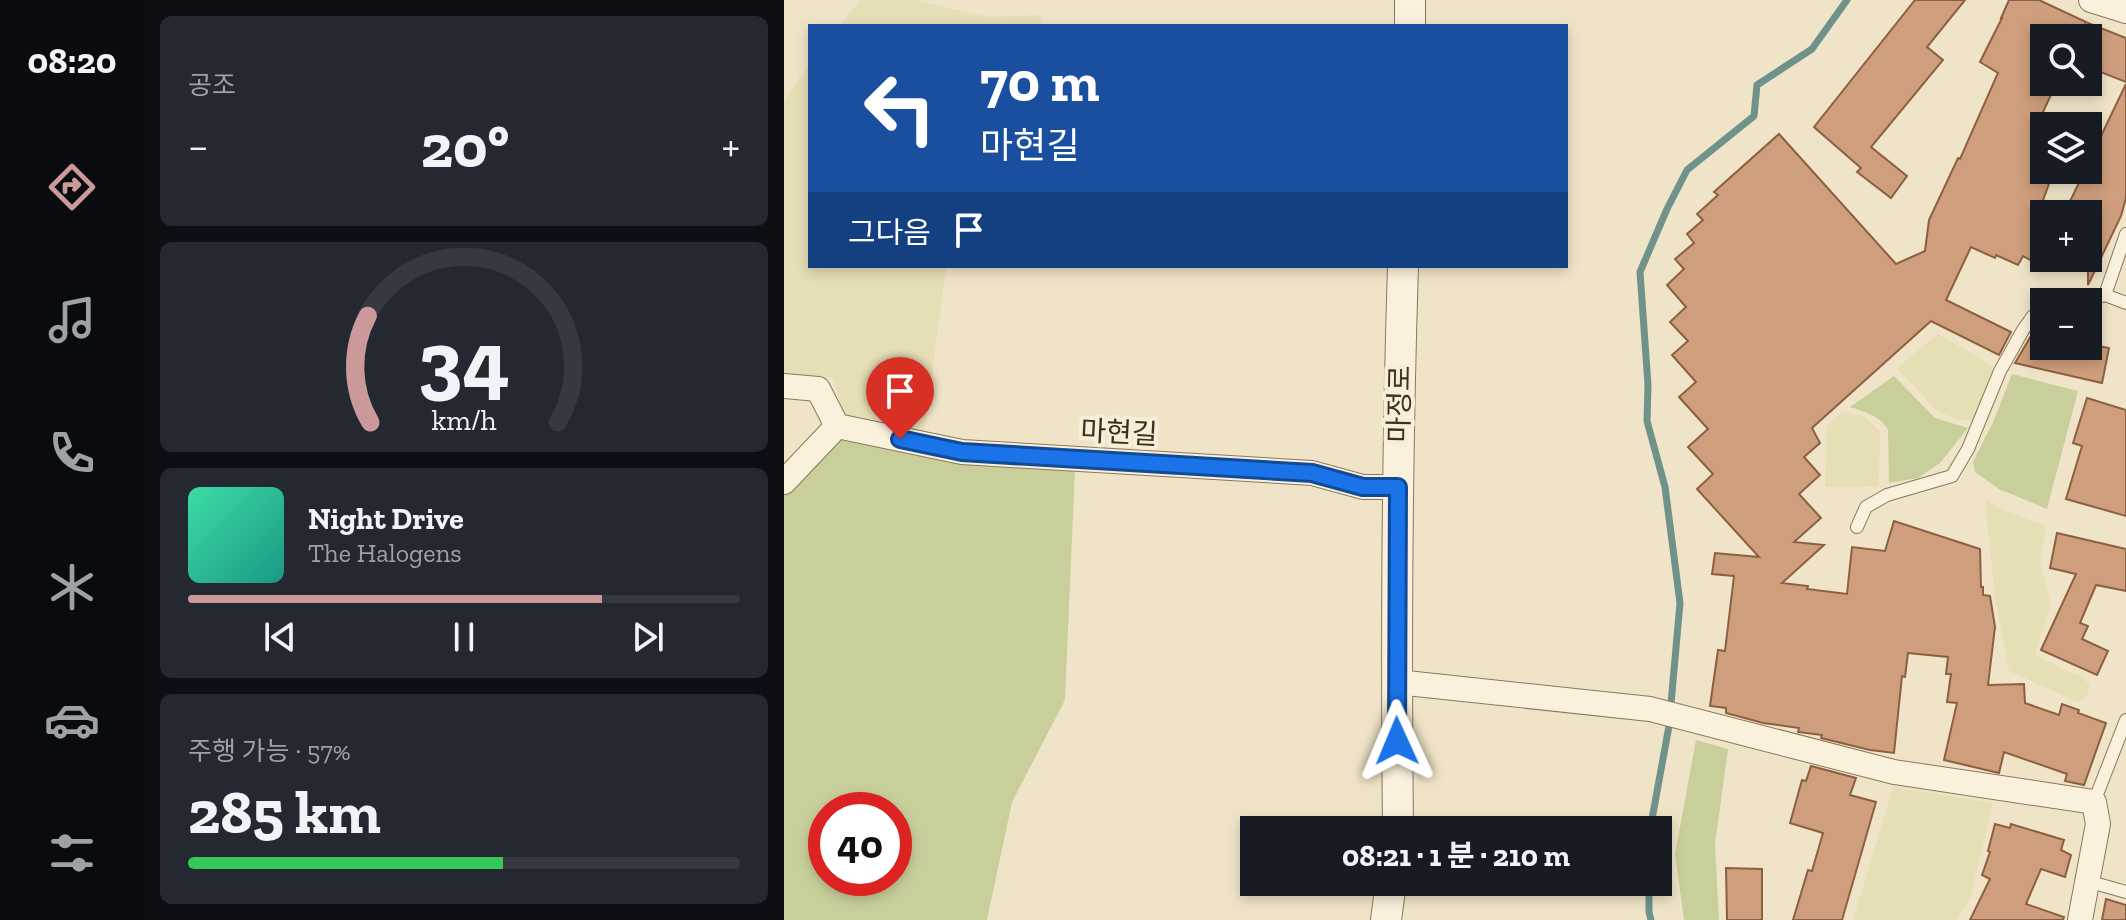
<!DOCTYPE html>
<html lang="ko">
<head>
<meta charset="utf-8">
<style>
	:root { --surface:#171b24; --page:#242831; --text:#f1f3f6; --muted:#9ea1a6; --line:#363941; --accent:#cc999b }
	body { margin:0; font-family:"Zilla Slab","Noto Sans KR",serif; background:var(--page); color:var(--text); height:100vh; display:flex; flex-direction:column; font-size:30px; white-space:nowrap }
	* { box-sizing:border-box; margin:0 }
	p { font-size:26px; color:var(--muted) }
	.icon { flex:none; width:44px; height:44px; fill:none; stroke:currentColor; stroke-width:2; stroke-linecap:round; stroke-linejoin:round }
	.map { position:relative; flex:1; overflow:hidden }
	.details { display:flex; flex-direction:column; gap:16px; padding:16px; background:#0d0f14; width:640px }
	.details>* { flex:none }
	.hud { position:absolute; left:24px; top:24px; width:760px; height:244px; border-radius:0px; box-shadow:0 4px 12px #0003; background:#1a4fa0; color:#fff; overflow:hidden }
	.controls { position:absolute; left:1246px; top:24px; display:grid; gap:16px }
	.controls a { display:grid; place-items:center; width:72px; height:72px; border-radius:0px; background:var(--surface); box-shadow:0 4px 12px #0003; font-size:40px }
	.speed { position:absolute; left:24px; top:792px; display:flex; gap:16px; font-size:40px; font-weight:700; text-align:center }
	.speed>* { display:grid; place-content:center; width:104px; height:104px; border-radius:50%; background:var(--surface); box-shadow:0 4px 12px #0003; line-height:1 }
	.speed .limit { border:12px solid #d22; background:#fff; color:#111 }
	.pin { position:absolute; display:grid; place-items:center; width:68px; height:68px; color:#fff; margin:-82px -34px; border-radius:50% 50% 50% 0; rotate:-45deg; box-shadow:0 0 8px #0007 }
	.pin .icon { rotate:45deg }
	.me { position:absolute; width:88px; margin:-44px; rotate:359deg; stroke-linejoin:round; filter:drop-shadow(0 0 6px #0008) }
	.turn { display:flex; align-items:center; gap:28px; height:168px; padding:0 40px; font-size:36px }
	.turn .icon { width:104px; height:104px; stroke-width:2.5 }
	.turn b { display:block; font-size:56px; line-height:68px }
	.then { display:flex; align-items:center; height:76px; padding:0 40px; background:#0003; gap:16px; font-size:30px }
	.big { font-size:60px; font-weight:700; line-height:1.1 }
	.details .card { flex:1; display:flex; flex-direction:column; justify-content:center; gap:12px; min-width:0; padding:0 28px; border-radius:12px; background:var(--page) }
	.details .dial { align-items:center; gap:0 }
	.dial svg { height:208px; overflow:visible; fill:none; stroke:var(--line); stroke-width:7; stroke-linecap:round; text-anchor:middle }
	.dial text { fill:var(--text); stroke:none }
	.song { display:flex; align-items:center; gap:24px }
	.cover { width:96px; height:96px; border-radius:12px; background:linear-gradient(135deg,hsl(160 70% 55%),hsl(170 70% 35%)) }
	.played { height:8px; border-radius:4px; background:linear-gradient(90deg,var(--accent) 75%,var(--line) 75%) }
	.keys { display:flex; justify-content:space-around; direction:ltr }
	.heat { display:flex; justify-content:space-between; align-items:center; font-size:44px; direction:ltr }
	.charge { height:12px; border-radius:6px; background:linear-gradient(90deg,#34c759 57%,var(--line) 0) }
	.trip { position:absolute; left:456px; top:816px; width:432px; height:80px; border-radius:0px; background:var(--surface); box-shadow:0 4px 12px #0003; font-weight:700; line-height:80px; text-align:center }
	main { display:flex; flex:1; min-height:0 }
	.tabs { display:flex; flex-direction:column; width:144px; justify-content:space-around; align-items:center; background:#090b0e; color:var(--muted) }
	.tabs .icon { width:56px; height:56px }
	.tabs .active { color:var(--accent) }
	.tabs b { font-size:36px; color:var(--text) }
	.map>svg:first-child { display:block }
</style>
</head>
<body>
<main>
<nav class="tabs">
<b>08:20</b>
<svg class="icon active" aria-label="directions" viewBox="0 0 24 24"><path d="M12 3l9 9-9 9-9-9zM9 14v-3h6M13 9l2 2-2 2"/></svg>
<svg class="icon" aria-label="music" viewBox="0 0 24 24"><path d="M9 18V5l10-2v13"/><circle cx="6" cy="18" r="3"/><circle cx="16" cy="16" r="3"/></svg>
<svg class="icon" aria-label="phone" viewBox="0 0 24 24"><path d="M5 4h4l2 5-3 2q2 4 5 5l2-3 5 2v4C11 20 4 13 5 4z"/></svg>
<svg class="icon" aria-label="climate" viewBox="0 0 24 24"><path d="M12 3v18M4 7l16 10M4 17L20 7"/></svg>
<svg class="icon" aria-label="car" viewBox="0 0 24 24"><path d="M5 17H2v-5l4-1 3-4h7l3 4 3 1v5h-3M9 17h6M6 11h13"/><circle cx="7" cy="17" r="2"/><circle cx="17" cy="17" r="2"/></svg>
<svg class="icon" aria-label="filters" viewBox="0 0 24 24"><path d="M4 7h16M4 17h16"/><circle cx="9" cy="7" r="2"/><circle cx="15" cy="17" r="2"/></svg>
</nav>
<section class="details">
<div class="card"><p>공조</p>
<div class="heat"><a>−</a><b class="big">20°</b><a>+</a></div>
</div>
<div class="card dial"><svg viewBox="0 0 100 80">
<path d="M14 69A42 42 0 1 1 86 69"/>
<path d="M14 69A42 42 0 0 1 13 28" stroke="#cc999b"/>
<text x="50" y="56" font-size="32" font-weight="700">34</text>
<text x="50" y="72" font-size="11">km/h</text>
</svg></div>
<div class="card">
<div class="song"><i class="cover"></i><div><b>Night Drive</b><p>The Halogens</p></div></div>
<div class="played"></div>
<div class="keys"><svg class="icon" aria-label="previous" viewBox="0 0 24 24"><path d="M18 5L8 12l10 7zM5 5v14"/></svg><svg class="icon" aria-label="pause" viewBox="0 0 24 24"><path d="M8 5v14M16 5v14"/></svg><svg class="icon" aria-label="next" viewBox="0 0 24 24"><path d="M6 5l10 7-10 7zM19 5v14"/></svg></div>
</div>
<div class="card"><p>주행 가능 · 57%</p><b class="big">285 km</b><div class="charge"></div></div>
</section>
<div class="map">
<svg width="1342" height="920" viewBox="0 0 1342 920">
	<rect width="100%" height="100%" fill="#f0e4c8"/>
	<!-- farmland -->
	<g fill="#e6deb5">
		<polygon points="76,0 131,0 203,17 257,15 256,26 56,26"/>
		<polygon points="26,63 26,266 162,266 140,436 61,419 49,378 0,373 0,102"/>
		<polygon points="1154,334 1209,366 1190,421 1172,419 1153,411 1113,368"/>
		<polygon points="1059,412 1080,416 1096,431 1095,486 1041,487 1043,426"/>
		<polygon points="1201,499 1214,508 1262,526 1256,562 1267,604 1251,655 1301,679 1306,687 1301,699 1294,702 1225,671 1211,598"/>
		<polygon points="1109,787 1209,803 1187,895 1173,920 1069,920"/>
	</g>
	<!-- green -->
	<g fill="#c9cf9b" fill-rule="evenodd">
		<polygon points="1228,374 1294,391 1263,509 1215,489 1191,472 1189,462 1210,420"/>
		<path d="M1110 376 1151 418 1184 428 1156 463 1134 478 1105 483 1104 430C1097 416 1081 412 1066 407Z"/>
		<path d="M53 426 195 466 291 469 281 700 228 802 203 920H0V494ZM42 810H110V878H42Z"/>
		<polygon points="912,740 944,749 931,844 935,920 900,920 891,854"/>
	</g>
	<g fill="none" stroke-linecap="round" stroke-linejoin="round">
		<!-- stream -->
		<g stroke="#6f938a" stroke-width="7">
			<polyline points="866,830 885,726 896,603 881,487 863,421 864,385 856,272 883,209 903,170 970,116 973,85 1028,49 1063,0"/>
			<polyline points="865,882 865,912 867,920"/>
		</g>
	</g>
	<!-- building -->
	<g fill="#cf9f7d" stroke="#8d5f41" stroke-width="2">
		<polygon points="1131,0 1181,0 1143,47 1159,60 1087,147 1123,176 1107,198 1073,172 1077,168 1030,127"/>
		<polygon points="1225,0 1255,0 1302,22 1294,38 1260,38 1260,91 1267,95 1258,114 1260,115 1260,170 1270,170 1254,214 1260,217 1260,267 1239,256 1234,265 1212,255 1211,258 1187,247 1162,300 1227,332 1215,355 1147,321 1028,428 1036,443 1020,457 1036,475 1015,494 1037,518 1010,542 1040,545 998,583 1024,586 1023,589 1063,594 1068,547 1101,551 1110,521 1196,549 1197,587 1199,587 1199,595 1206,596 1211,627 1204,685 1240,684 1241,703 1275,715 1278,704 1295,710 1294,713 1322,723 1300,785 1281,781 1283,774 1220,752 1215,773 1160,760 1173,703 1163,702 1167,674 1162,674 1164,657 1124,653 1121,677 1118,676 1110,753 1086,750 1037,738 1038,735 1014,732 1015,728 979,723 942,713 942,708 926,706 934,650 941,651 950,576 928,574 931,553 975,557 913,489 929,474 904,447 924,429 895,397 912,382 888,355 904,341 886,322 902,307 883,285 900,269 891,259 910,243 903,234 919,220 913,214 934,195 930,192 995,134 1112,264 1141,251 1145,220 1174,158 1176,159 1214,73 1196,62 1218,18 1217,18"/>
		<polygon points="1304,23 1342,38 1342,82 1304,67"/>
		<polygon points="1342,84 1342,198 1337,216 1304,285 1304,214 1280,214 1301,170 1304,170 1304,163"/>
		<polygon points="1260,322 1260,346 1304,346 1304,344 1325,348 1318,383 1231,363 1254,324"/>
		<polygon points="1303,398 1342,410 1342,516 1282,499 1298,446 1289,443"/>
		<polygon points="1273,533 1342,549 1342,591 1312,585 1296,623 1304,626 1298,639 1324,651 1313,675 1257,650 1292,574 1266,568"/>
		<polygon points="1027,766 1072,778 1066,795 1092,802 1058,920 1009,920 1024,870 1028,871 1039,833 1006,823 1018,780 1022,781"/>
		<polygon points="1211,824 1226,828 1227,824 1280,840 1277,850 1287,855 1281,877 1257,869 1242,904 1280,917 1279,920 1186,920 1206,879 1198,875 1206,852 1204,851"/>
		<polygon points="942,868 978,869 978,920 943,920"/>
		<polygon points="1322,899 1342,905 1342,920 1318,920"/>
	</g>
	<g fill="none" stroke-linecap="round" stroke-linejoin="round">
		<defs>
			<g id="service">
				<polyline points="1342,234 1321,295 1342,303"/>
				<polyline points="1297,302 1321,295"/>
				<polyline points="1073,527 1082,507 1103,495 1168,476 1184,449 1216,371 1239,330 1249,316 1260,313"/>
				<polyline points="1310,802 1342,720"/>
				<polyline points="1303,881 1342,892"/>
			</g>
			<g id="minor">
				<polyline points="1307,0 1342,11"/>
				<polyline points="0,386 34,389 53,426 178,452 528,473 579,487 614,487"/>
				<polyline points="0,482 53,426"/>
				<polyline points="613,682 866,709 1110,772 1310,802 1314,824 1296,920"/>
			</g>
			<g id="tertiary">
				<polyline points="626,26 626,0"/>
				<path d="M614 830C612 642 613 454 619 266"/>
				<polyline points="602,920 607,882"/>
			</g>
		</defs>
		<!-- service casing -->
		<use href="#service" stroke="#8d765c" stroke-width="14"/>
		<!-- minor casing -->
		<use href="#minor" stroke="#8d765c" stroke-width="26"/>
		<!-- tertiary casing -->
		<use href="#tertiary" stroke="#8d765c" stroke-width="32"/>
		<!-- service -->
		<use href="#service" stroke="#faf1dc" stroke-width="12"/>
		<!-- minor -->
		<use href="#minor" stroke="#faf1dc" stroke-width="24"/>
		<!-- tertiary -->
		<use href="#tertiary" stroke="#faf1dc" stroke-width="30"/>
	</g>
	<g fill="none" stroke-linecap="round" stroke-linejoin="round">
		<defs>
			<polyline id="route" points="116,439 178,452 528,473 579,487 614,487 613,741"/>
		</defs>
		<!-- route casing -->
		<use href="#route" stroke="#114b97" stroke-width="20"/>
		<!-- route -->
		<use href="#route" stroke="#1a73e8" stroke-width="14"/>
	</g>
	<g text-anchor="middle" stroke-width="8" stroke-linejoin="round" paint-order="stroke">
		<!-- street labels -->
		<g font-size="28" fill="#3d2e20" stroke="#f7eed8">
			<text transform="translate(615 404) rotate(-89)" y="10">마정로</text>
			<text transform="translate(335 432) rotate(3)" y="10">마현길</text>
		</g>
	</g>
</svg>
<div class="controls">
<a><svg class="icon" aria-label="search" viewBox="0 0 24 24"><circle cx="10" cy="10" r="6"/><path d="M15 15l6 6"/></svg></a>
<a><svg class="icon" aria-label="layers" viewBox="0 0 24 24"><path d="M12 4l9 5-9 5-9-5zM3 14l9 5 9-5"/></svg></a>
<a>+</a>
<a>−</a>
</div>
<div class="speed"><div class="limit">40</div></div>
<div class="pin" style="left:116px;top:439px;background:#d93025"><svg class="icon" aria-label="arrive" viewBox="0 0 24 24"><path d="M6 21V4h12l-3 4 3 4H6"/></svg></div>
<svg class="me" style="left:613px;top:741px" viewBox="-20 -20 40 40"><path d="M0-17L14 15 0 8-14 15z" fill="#1a73e8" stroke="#fff" stroke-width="4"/></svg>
<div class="trip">08:21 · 1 분 · 210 m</div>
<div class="hud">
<div class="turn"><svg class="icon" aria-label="left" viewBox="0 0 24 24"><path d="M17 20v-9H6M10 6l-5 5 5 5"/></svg><div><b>70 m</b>마현길</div></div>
<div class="then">그다음<svg class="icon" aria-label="arrive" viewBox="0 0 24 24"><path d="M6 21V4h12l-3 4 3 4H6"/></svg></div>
</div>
</div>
</main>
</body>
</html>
